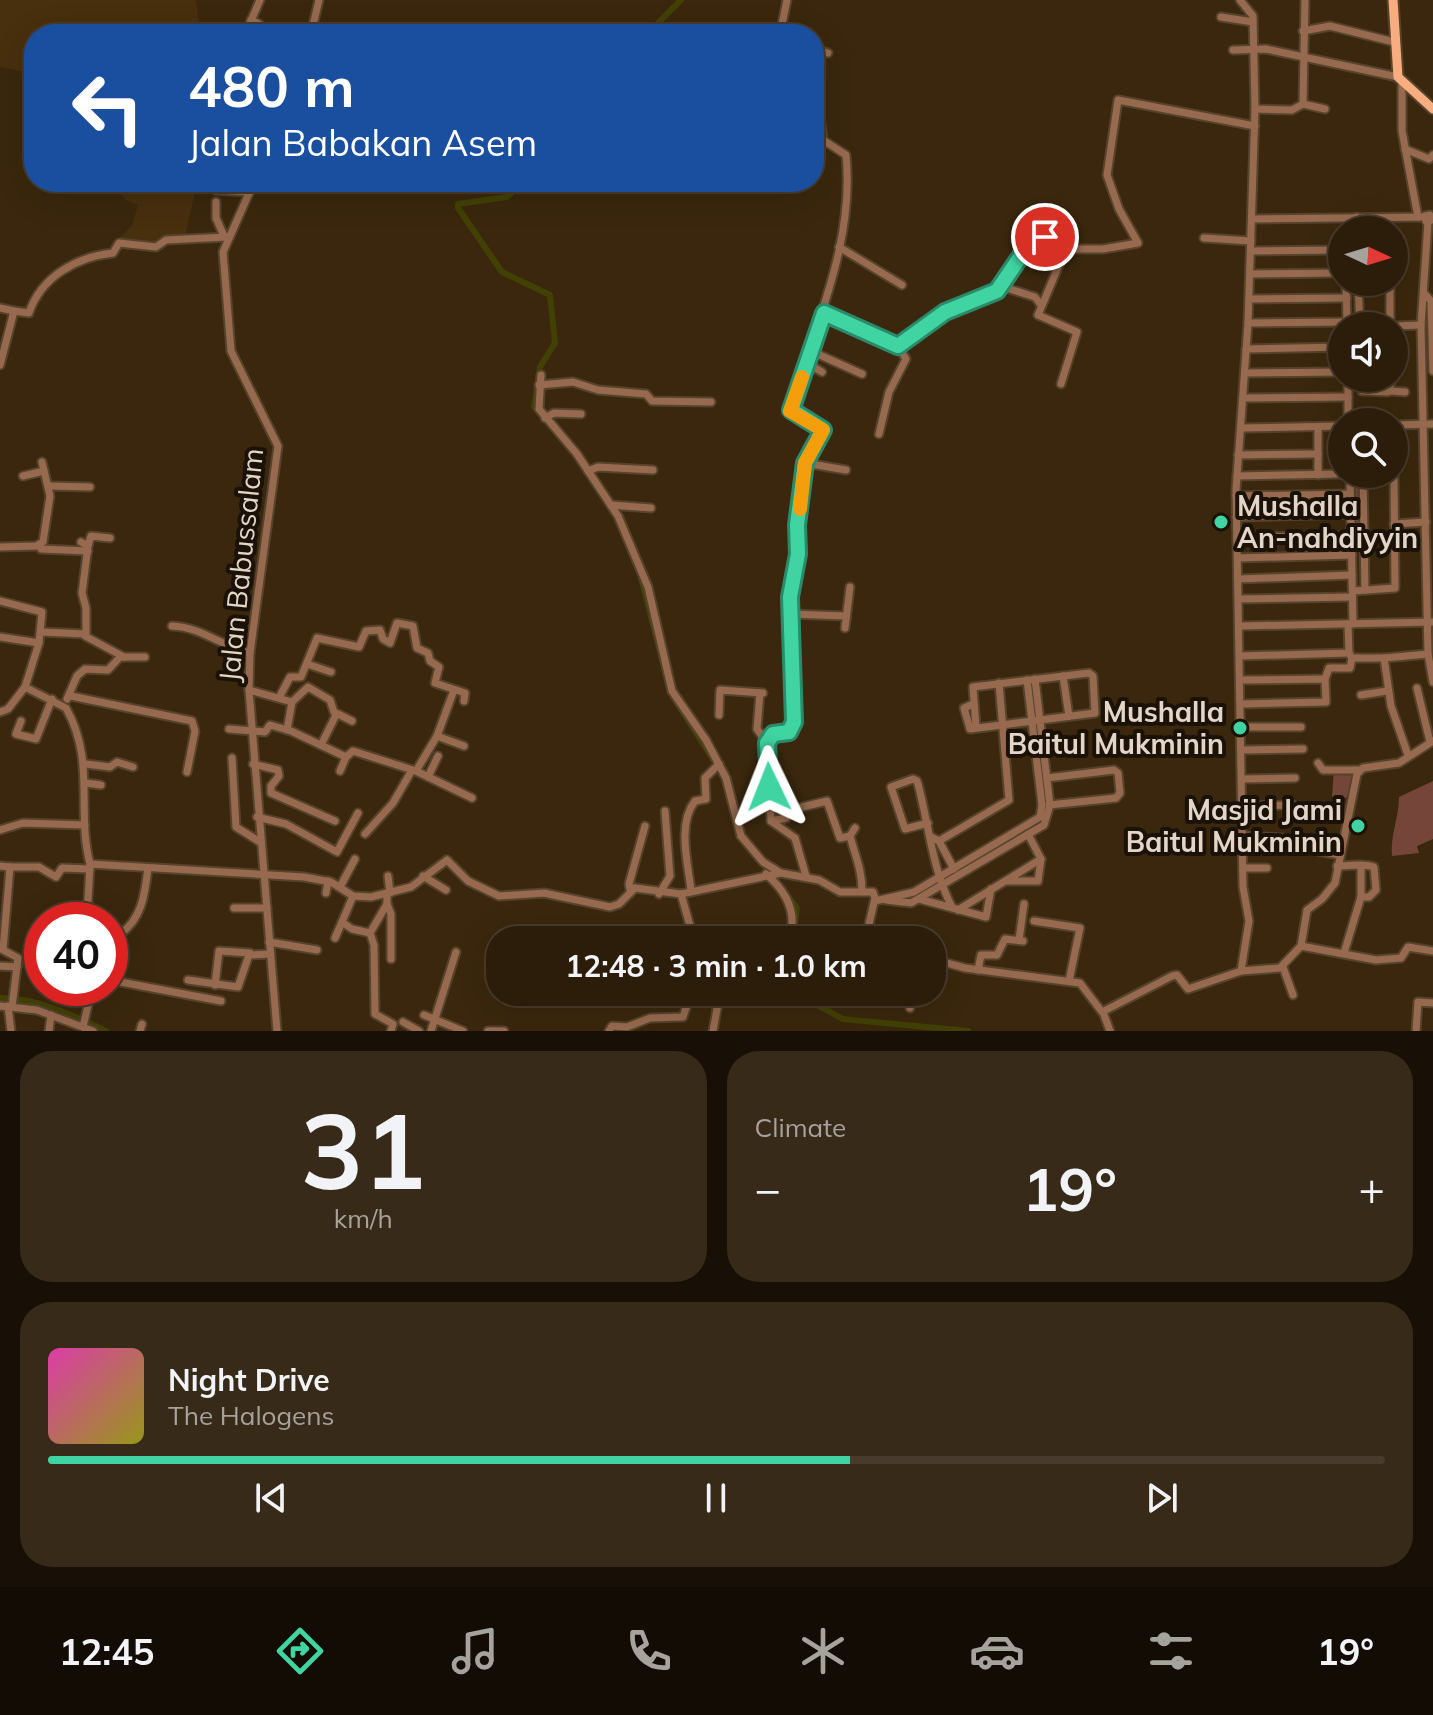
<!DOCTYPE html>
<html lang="en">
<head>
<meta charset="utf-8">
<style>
	:root { --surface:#2c1d0a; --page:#382a18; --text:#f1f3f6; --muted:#a6a29c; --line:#483b2b; --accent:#40d4a2 }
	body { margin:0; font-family:Mulish,sans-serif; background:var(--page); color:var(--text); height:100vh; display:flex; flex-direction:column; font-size:30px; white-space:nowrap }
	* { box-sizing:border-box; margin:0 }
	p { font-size:26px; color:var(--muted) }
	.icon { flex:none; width:44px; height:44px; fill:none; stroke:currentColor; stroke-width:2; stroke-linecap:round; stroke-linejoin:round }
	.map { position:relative; height:1031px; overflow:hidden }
	.drawer { display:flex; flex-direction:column; gap:20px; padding:20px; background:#181006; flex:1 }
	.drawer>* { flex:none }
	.guide { position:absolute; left:24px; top:24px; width:800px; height:168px; border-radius:32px; box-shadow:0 8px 32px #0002,0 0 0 2px var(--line); background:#1a4fa0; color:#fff; overflow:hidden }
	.needle { width:52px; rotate:94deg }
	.fabs { position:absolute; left:1328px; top:216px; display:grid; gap:16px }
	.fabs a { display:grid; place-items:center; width:80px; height:80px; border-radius:50%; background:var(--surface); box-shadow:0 8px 32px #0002,0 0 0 2px var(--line); font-size:40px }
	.speed { position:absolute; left:24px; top:902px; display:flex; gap:16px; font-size:40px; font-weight:700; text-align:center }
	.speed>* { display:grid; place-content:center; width:104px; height:104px; border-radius:50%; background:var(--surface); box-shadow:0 8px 32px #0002,0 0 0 2px var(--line); line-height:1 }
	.speed .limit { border:12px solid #d22; background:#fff; color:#111 }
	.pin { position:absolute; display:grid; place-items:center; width:68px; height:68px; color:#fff; margin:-34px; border:4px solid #fff; border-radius:50%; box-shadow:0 2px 8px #0007 }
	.me { position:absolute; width:88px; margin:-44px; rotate:358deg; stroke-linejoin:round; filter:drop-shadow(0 0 6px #0008) }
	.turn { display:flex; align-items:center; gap:28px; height:168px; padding:0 32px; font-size:36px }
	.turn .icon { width:104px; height:104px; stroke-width:2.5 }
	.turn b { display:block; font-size:56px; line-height:68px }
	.big { font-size:60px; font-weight:700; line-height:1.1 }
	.drawer .widget { flex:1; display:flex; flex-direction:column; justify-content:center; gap:12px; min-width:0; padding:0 28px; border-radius:32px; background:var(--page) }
	.drawer .dial { align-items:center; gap:0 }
	.dial b { font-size:104px; line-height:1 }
	.song { display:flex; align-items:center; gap:24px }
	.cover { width:96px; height:96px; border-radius:12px; background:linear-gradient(135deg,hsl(320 70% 55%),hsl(60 70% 35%)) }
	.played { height:8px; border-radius:4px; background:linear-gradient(90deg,var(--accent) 60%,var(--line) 60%) }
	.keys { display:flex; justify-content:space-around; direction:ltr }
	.heat { display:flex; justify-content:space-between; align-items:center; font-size:44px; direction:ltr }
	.drawer .tiles { flex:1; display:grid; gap:20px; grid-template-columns:1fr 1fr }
	.widget:last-child { grid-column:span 2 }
	.trip { position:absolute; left:486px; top:926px; width:460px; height:80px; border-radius:32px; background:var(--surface); box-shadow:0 8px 32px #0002,0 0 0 2px var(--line); font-weight:700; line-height:80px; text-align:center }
	.menu { display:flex; height:128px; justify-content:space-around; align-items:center; background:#120c04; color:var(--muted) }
	.menu .icon { width:56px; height:56px }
	.menu .active { color:var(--accent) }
	.menu b { font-size:36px; color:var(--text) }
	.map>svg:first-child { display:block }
</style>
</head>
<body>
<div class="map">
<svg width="1433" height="1031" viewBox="0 0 1433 1031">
	<rect width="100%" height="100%" fill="#3a270d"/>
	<!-- built -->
	<g fill="#482f0e">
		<polygon points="0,0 196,0 200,34 34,34 34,74 0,67"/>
		<polygon points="78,182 197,182 185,237 156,245 118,240 132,225 138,205 126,200 117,190 92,184 76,190"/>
	</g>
	<!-- green -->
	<g fill="#75453a">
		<polygon points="1338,427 1342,427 1342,472 1334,472"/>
		<polygon points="1350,474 1363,474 1364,529 1352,528"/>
		<polygon points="1334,768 1354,768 1351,798 1332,797"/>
		<path d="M1433 781V839L1417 846 1419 853 1392 856C1390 835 1399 818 1399 797Z"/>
	</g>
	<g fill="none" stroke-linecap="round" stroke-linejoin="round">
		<!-- canal -->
		<g stroke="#424104" stroke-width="6">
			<polyline points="647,34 681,0"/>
			<polyline points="523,182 507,197 458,204 458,208 502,272 550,295 555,343 540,367 534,407 540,413"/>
			<polyline points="641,578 670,691"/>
			<polyline points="675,700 712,758"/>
			<polyline points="762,863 797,908 793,940"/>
			<polyline points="793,992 843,1019 968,1031"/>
			<path d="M0 998C37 998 73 1015 106 1031"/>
		</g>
		<defs>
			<g id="minor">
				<polyline points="1240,0 1253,16 1255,109 1248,323 1236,490 1243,887 1249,921 1241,971"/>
				<polyline points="1305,0 1303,104 1325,109"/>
				<polyline points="1221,17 1253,22"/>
				<polyline points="251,20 259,24 260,34"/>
				<polyline points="247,30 260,0"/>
				<polyline points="1303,31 1330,26 1394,42"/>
				<polyline points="311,34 319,0"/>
				<polyline points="780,34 787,0"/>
				<polyline points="814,49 828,53"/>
				<polyline points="1233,50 1266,49 1398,77"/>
				<polyline points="1402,82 1402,131 1418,217"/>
				<polyline points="1255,109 1292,110 1303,104"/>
				<polyline points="1405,149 1429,159 1433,155"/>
				<polyline points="211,182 216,190 250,192"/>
				<polyline points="254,182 223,252 231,351 278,446 250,653 249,690 277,1031"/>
				<polyline points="216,202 216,218 224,236"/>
				<polygon points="1430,215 1432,220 1426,221 1425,216"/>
				<polyline points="1357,217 1357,230"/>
				<polyline points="1252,219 1425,217"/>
				<polyline points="1428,222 1421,325 1428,654 1433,682"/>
				<polyline points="1204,238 1251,241"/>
				<polyline points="839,247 902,285"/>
				<polyline points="1251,251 1342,250"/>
				<polyline points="1250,274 1342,273"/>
				<polyline points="1346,282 1347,324"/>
				<polyline points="1358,282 1360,326"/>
				<polyline points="1390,282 1390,326"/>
				<polyline points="1000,286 1035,297 1041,305"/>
				<polyline points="1424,293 1431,301 1433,371"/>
				<polyline points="1249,299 1347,298"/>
				<polyline points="0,308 14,311"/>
				<polyline points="824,313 898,346 945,312 997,291 1022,252 1042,237 1074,249 1103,249 1138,243 1119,209 1107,175 1118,100 1255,126"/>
				<polyline points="1248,323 1347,322"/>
				<polyline points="1394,326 1421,325"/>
				<polyline points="1246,349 1342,347"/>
				<polyline points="811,351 862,374"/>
				<polyline points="807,363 822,372"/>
				<path d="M0 365 14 311 29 313C41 277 76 257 113 253L119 243 156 247 166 240 227 237"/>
				<polyline points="1245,373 1342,372"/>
				<polyline points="541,375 539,409 577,454 618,516 648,587 672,691 706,740 726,778 741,836 763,862 779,872"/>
				<polyline points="1361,378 1362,391 1388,392 1392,378"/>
				<polyline points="1061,384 1077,332 1038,315 1067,246"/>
				<polyline points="539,385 573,382 598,390 646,394 652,401 711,402"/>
				<polyline points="1390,391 1405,392"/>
				<polyline points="1243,398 1348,397"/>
				<polyline points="545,418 554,413 581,414"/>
				<polyline points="1348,422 1348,378"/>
				<polyline points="1394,425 1433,424"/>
				<polyline points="1241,428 1342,426"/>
				<polyline points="879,434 889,392 906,359 898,346"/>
				<polyline points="1238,455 1318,454"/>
				<polyline points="805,463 846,470"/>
				<polyline points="588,471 598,467 653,470"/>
				<polyline points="1350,474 1353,624"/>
				<polyline points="1363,474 1365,590"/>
				<polyline points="1318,475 1318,427"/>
				<polyline points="23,476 44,471"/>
				<polyline points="1237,476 1342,474"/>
				<polyline points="50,486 90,487"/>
				<polyline points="1236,496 1350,494"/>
				<polyline points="611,505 651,508"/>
				<polyline points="1236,517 1351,514"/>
				<polyline points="1394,524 1426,522"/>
				<polyline points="1237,537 1351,536"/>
				<polyline points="39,545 41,549 88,551"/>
				<polyline points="88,546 91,536 110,538"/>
				<polyline points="0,547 36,546 43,542 50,496 42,462"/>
				<polyline points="1238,558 1352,555"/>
				<polyline points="1238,579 1352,575"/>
				<polyline points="1353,591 1395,588 1394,474"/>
				<polyline points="1239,599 1352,597"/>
				<polyline points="0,601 42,612 39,643 25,687"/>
				<polyline points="790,614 846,616"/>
				<polyline points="1348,624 1349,653 1352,658 1384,658"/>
				<path d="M172 626C202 627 222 647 250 653"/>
				<polyline points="1240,626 1433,622"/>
				<polyline points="845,628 850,587"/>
				<polyline points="41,632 86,634 86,608 82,593 88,546 81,542"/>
				<polyline points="85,636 124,657"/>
				<polyline points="0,637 39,643"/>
				<polyline points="1240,656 1349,653"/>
				<polyline points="307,664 331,672"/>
				<polyline points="1063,676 1069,716"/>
				<polyline points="1325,679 1329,668 1350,668 1352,658"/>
				<polyline points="1241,680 1325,679 1326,702 1241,704"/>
				<polyline points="1417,688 1430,742"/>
				<polyline points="249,690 292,702 287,730"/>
				<polyline points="454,690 437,736 464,746"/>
				<polyline points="760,693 757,729 767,743"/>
				<polyline points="1361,695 1387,691"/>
				<polyline points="71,696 192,721 195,731 187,772"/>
				<polyline points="280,696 290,677 301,677 317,638 359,647 366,631 380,630 383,639 390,643 397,623 413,626 417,648 428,653 430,661 439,667 435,683 465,693 464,701"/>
				<polyline points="67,699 77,676 85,669 108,670 120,657 145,657"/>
				<polyline points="292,702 308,687 330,700 334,712 352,721"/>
				<polyline points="973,704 964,708 970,729 1095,713 1093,676 1089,673 973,687 976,727"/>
				<path d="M0 712 8 709 25 687 66 708C96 761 76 810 90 864L304 877 331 882 353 896 371 897 411 887 447 860 468 881 499 896 544 893 610 907 619 904 635 888 681 894 781 873 819 880 840 892H873L875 898 867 933 872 940"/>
				<polyline points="719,715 720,690 763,693"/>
				<polyline points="21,721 16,734 36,739 52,699"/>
				<polyline points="1242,727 1301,727"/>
				<polyline points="229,729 265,732 270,725 291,731 346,757 353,751 416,771 472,798"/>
				<polyline points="321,745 335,717"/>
				<polyline points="1043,750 1063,748"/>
				<polyline points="1242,750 1303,749"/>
				<polyline points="1408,755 1391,706 1384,658 1428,654"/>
				<polyline points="232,758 236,827 260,842"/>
				<polyline points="1318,763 1323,770 1360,770"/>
				<polyline points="86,764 110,767 117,762 133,767"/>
				<polyline points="253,764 278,770 279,776 271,786 271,793 335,821"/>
				<polyline points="340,771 346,757"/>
				<polyline points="416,771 437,736"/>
				<polyline points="428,777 438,756"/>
				<polyline points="1047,778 1114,770 1118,773 1120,793 1116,798 1049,805"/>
				<polyline points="1242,779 1295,778"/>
				<polyline points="86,783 101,785"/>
				<polyline points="1242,806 1293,805"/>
				<polyline points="257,817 286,824 337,852 358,813"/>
				<polyline points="771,821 786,818 786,811 827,801 840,838 850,836"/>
				<path d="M928 823 905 829 891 787 913 779 917 781 918 784C929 825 932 869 952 907"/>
				<path d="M855 828 850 836C855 855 862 870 862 890"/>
				<polyline points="0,830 23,823 85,825"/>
				<polyline points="365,834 393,803 412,770"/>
				<polyline points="1242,836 1282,838 1297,847 1340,855"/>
				<polyline points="931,837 939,841 1009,800 999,683"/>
				<polyline points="939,841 954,869"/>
				<polyline points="0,866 10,867 3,950 18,958 12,1007"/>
				<path d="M1337 866C1349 866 1363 863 1374 867L1376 890 1369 897H1361V865"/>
				<polyline points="10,867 39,867 56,877 62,868 90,869"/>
				<polyline points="1243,868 1267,868"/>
				<path d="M766 874C787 892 798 914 789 940"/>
				<polyline points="388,876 390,893"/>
				<polyline points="423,876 446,890"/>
				<path d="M806 876 795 838 771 821 767 743 773 734 789 732 794 722 790 597 798 554 796 533 805 466 823 430 791 410C814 326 855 244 846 155L823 140 821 124 814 119"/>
				<polyline points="1006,881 1038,881 1041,859 1028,834"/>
				<polyline points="340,887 355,859"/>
				<polyline points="635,888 630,889 629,884 645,826"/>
				<path d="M691 890C688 864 677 824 695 801L706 799 705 778 719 764"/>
				<polyline points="326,893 328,881"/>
				<polyline points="387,894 387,904 370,933 374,945 375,1014 393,1024 391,1031"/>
				<polyline points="659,894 670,876 665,811"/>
				<polyline points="681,894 694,940"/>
				<polyline points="353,896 342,922 352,929 370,933"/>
				<polyline points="919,899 986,917 991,889"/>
				<polyline points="886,900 911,903 1044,825 1050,805 1035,679"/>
				<polyline points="875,901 914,892 1040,817 1042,805 1027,680"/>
				<polyline points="387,904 391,914 391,959"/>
				<polyline points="234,908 267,908"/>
				<polyline points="958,910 1041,859"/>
				<polyline points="87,916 90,866"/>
				<polyline points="1034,921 1080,928 1069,981"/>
				<polyline points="335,938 342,922"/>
				<polyline points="1019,940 1024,904"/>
				<polyline points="269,942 317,950"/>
				<polyline points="1301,946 1376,960 1401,958 1408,947 1433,951"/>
				<polyline points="1344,953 1361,897"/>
				<path d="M110 954H115L120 934C142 919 145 894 148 868"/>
				<polyline points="932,959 965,968 1080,983 1102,1012 1172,976 1177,975 1188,989 1241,971 1280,968 1301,946 1307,910 1322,899 1335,883 1357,774 1363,768 1399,763 1433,741"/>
				<polyline points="0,966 17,967"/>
				<polyline points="1283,967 1293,995"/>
				<polyline points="978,970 981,955 997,955 1005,939 1023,941"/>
				<polyline points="110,980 221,1001"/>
				<polyline points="188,980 238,987 249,955 270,954"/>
				<polyline points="215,985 219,951 250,953"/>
				<polyline points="0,1006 37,1010 93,1031"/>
				<polyline points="8,1006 11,1031"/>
				<polyline points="910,1008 914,992"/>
				<polyline points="1103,1012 1110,1031"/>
				<polyline points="424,1015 463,1031"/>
				<polyline points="403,1022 419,1031"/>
				<polyline points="83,1027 92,988"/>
				<polyline points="49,1031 51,1015"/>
				<polyline points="140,1031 142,1024"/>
				<polyline points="431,1031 456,952"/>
				<polyline points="488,1031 504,1031"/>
				<polyline points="609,1031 612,1026 627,1027 650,1018 683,1017 689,999 695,992"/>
				<polyline points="713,1031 719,998 715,992"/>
				<polyline points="1416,1031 1418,1002 1433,1003"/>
			</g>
			<polyline id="major" points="1393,0 1398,77 1433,109"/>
		</defs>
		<!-- minor casing -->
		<use href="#minor" stroke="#55432b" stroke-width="11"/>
		<!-- major casing -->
		<use href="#major" stroke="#55432b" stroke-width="13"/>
		<!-- minor -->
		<use href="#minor" stroke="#976a4f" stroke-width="7"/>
		<!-- major -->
		<use href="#major" stroke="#f7ad80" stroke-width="9"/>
	</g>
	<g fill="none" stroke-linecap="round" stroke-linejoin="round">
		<defs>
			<polyline id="route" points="769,787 767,743 773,734 789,732 794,722 790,597 798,554 797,525 805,463 823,430 791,410 824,313 898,346 945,312 997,291 1029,244 1045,237"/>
		</defs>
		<!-- route casing -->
		<use href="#route" stroke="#2a8a69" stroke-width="20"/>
		<!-- route -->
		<use href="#route" stroke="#40d4a2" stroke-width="14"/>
		<!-- slow -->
		<polyline stroke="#f59e0b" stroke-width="14" points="800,509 805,463 823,430 790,411 802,377"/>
	</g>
	<!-- markers -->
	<g fill="#40d4a2" stroke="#1b1207" stroke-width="3">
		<circle cx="1221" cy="522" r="8"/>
		<circle cx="1240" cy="728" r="8"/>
		<circle cx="1358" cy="826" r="8"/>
	</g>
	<g text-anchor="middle" stroke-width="8" stroke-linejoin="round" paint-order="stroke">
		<!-- poi labels -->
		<g font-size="28" font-weight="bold" fill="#e3d6c8" stroke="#1b1207" text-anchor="end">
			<text x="1237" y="516" text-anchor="start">Mushalla<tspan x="1237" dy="32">An-nahdiyyin</tspan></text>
			<text x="1224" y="722">Mushalla<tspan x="1224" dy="32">Baitul Mukminin</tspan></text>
			<text x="1342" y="820">Masjid Jami<tspan x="1342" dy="32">Baitul Mukminin</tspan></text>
		</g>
		<!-- street labels -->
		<g font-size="28" fill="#e3d6c8" stroke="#1b1207">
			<text transform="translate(241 565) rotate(-84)" y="10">Jalan Babussalam</text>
		</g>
	</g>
</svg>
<div class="fabs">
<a><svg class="needle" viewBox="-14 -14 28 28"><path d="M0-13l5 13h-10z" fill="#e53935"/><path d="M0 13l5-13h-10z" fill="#a6a29c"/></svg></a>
<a><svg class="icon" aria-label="sound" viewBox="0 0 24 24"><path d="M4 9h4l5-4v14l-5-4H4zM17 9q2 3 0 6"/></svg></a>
<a><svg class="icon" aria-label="search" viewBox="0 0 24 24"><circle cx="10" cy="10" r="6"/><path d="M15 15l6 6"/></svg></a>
</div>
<div class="speed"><div class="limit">40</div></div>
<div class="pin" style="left:1045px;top:237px;background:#d93025"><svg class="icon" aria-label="arrive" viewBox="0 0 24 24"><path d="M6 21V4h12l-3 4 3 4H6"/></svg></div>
<svg class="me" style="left:769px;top:787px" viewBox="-20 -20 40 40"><path d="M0-17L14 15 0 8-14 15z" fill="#40d4a2" stroke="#fff" stroke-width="4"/></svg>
<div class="trip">12:48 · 3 min · 1.0 km</div>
<div class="guide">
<div class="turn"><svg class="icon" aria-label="left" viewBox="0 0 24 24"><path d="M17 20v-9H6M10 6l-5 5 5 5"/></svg><div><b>480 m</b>Jalan Babakan Asem</div></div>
</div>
</div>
<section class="drawer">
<div class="tiles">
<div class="widget dial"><b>31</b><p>km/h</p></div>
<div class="widget"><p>Climate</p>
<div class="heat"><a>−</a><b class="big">19°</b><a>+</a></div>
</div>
<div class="widget">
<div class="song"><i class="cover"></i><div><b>Night Drive</b><p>The Halogens</p></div></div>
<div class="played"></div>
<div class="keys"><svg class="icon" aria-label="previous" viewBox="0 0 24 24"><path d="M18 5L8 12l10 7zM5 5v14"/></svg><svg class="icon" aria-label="pause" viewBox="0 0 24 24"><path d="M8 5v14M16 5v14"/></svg><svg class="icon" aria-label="next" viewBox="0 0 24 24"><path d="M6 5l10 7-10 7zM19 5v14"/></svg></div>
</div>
</div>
</section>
<nav class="menu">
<b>12:45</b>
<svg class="icon active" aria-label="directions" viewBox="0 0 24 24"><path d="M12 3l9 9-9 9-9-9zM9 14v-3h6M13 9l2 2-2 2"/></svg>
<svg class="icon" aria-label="music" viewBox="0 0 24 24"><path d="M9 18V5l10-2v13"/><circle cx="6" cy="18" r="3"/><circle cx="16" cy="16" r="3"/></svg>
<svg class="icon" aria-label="phone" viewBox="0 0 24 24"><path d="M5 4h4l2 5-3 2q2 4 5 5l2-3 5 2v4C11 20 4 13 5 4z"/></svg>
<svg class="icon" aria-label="climate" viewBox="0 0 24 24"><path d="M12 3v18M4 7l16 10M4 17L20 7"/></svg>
<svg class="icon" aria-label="car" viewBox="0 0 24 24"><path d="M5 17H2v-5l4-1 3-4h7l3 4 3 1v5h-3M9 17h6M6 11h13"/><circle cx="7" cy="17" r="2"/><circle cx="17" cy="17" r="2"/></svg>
<svg class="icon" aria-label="filters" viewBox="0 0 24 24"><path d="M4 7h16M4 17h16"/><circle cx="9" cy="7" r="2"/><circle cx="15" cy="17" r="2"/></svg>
<b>19°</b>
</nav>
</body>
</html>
